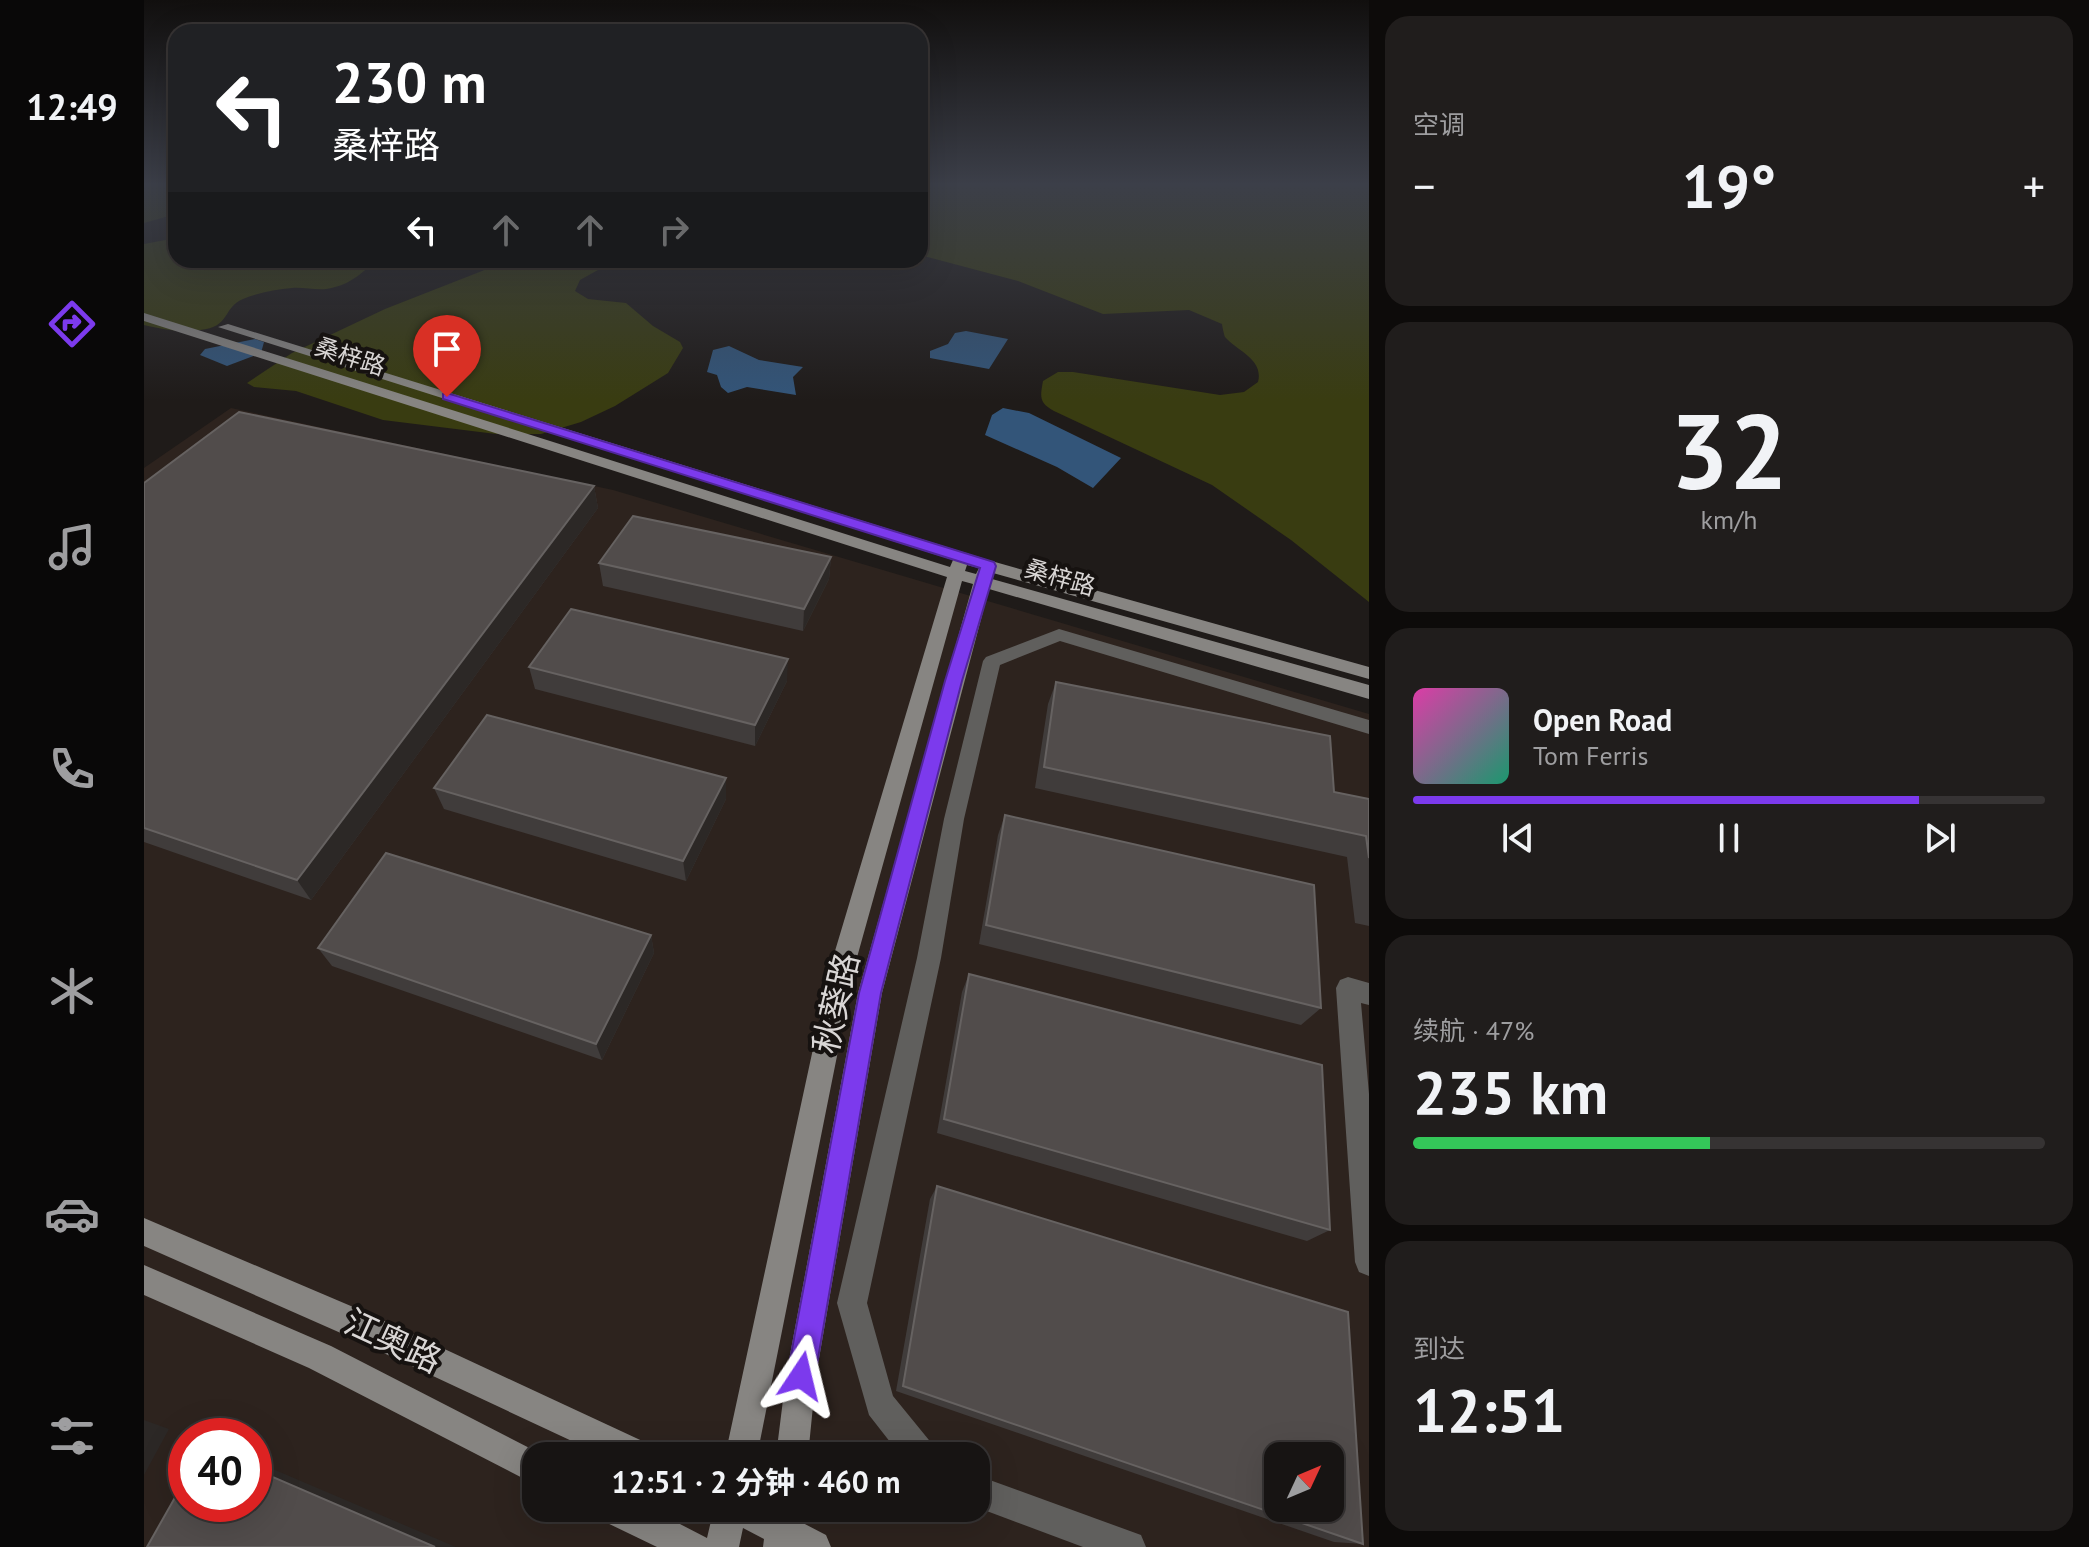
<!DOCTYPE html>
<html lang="zh">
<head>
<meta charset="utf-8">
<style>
	:root { --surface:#171413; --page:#201d1c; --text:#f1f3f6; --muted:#9e9ea0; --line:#363333; --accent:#7c3aed }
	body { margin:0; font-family:"PT Sans","Noto Sans SC",sans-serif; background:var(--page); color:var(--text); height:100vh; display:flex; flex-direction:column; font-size:30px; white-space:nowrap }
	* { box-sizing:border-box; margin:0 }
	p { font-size:26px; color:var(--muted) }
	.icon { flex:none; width:44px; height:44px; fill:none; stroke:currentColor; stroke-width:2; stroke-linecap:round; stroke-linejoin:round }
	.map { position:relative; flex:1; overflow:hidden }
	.drawer { display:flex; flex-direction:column; gap:16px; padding:16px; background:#0d0b0a; width:720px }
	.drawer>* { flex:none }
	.guide { position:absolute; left:24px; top:24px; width:760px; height:244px; border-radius:24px; box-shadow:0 8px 32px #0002,0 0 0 2px var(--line); background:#202124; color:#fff; overflow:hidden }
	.needle { width:52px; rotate:46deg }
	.controls { position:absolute; left:1120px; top:1442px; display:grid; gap:16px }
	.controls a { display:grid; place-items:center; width:80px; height:80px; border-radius:16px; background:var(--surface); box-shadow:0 8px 32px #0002,0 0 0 2px var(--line); font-size:40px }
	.speed { position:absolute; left:24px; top:1418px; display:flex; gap:16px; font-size:40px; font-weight:700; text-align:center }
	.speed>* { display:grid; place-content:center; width:104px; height:104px; border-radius:50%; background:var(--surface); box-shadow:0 8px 32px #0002,0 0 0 2px var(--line); line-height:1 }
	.speed .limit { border:12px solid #d22; background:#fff; color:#111 }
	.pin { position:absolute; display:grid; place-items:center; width:68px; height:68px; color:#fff; margin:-82px -34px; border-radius:50% 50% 50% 0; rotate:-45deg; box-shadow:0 0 8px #0007 }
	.pin .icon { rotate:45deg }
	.me { position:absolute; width:88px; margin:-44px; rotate:10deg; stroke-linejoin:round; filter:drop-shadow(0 0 6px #0008) }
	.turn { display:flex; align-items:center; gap:28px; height:168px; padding:0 32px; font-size:36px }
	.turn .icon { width:104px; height:104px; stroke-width:2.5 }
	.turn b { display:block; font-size:56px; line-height:68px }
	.lanes { display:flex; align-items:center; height:76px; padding:0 32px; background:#0003; justify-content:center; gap:40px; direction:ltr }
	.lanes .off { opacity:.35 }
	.big { font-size:60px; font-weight:700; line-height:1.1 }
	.drawer .widget { flex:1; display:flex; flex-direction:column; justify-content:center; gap:12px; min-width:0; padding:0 28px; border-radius:24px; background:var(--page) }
	.drawer .dial { align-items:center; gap:0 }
	.dial b { font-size:104px; line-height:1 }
	.song { display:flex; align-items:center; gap:24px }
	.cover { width:96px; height:96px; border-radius:12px; background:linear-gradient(135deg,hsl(320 70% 55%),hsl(160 70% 35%)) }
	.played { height:8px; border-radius:4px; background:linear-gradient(90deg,var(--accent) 80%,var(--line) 80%) }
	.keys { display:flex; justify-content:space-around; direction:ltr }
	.heat { display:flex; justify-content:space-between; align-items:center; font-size:44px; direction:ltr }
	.charge { height:12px; border-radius:6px; background:linear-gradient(90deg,#34c759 47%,var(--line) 0) }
	.trip { position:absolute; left:378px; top:1442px; width:468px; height:80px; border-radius:24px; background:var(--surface); box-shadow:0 8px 32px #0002,0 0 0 2px var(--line); font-weight:700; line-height:80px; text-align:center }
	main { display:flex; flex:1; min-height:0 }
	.tab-bar { display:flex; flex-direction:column; width:144px; justify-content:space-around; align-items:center; background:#090808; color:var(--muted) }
	.tab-bar .icon { width:56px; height:56px }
	.tab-bar .selected { color:var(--accent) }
	.tab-bar b { font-size:36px; color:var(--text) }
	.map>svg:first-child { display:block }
</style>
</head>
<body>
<main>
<nav class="tab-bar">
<b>12:49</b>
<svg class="icon selected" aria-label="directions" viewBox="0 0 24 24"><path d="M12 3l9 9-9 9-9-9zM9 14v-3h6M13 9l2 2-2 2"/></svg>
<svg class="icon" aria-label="music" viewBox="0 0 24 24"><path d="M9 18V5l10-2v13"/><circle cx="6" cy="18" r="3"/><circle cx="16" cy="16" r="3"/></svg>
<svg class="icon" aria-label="phone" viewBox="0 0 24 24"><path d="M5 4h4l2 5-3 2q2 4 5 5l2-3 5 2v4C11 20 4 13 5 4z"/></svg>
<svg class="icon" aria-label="climate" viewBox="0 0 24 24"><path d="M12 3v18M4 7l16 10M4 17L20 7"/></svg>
<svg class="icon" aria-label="car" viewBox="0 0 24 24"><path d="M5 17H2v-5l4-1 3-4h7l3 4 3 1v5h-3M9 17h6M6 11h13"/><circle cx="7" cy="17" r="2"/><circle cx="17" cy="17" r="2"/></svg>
<svg class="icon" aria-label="filters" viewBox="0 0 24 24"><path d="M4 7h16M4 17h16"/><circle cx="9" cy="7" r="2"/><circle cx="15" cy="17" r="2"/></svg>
</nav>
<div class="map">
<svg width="1225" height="1547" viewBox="0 0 1225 1547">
	<rect width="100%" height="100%" fill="#1f1b19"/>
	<!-- built -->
	<path fill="#2d231e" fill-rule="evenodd" d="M87 408 469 490 1225 714V1547H0V468ZM42 1436H110V1504H42ZM392 1456H832V1508H392ZM1134 1456H1186V1508H1134Z"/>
	<!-- green -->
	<g fill="#393c11">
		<polygon points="0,184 32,184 32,214 0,223"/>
		<path d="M776 184H1225V602L1147 540 1068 485 910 411C895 403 896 397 899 381L914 372H929L1076 395 1100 392 1114 382C1120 359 1093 351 1081 337 1080 335 1078 325 1078 324L1045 310 959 314 874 281 776 255Z"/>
		<path d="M32 238V260H233C220 271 208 283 191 287 177 292 163 287 148 288 132 289 114 293 99 299 78 308 87 327 56 330 37 333 18 329 0 325V244Z"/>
		<polygon points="366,260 472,260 436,280 431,291 444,299 482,303 509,326 536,342 539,348 524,373 471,406 437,422 397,434 352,434 239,420 152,391 110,387 103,383 148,353 241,309"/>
	</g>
	<!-- water -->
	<g fill="#335579">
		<polygon points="822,331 864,339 845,369 786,358 786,351 804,344 811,333"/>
		<polygon points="111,339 120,342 117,353 83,366 56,355 61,349"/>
		<polygon points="585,346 615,360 659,367 649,377 652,395 603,387 584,393 577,387 573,375 563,372 569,350"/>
		<polygon points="859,408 885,413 977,458 949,488 913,467 841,435 848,415"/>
	</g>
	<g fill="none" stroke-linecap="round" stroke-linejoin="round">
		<!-- street -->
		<g fill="#605f5d" fill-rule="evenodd">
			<polygon points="915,629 1225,720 1225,734 916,641 856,665 820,819 797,958 723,1303 749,1396 789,1445 794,1456 757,1456 725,1415 693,1303 773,958 800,819 839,661 842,657"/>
			<polygon points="1204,977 1225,983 1225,1005 1217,1003 1225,1094 1225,1276 1215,1272 1211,1262 1192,988 1196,980"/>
			<polygon points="832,1475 997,1535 1002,1547 939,1547 832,1507"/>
		</g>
		<!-- secondary -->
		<g fill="#878582" fill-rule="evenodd">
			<path d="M0 313 806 567 809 560 74 327 84 324 851 562 1225 667V679L849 573 848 579 1225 685V699L845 589 738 993 672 1376 664 1456H632L642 1376 714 993 829 584 818 581 712 961 613 1456H581L688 961 803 577 0 321ZM823 565 835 568 832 574 821 571Z"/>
			<polygon points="0,1218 221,1312 507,1445 512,1456 460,1456 199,1334 0,1246"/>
			<polygon points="0,1265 187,1346 401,1456 392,1456 392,1485 165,1368 0,1295"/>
			<polygon points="452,1508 505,1508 563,1538 570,1508 659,1508 657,1522 682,1535 687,1547 619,1547 620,1539 599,1528 595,1547 513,1547 457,1520"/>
		</g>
	</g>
	<!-- wall -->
	<g fill="#403c3b">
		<polygon points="0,483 450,486 454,508 167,900 0,842"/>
		<polygon points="687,557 685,579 659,631 459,586 455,563"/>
		<polygon points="385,667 643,681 611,746 391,689"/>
		<polygon points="912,682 1190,792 1225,799 1225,926 1211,923 1203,857 891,788 904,704"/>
		<polygon points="290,788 582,799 542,881 300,809"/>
		<polygon points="861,815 1177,1008 1157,1025 835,944 854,835"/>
		<polygon points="507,935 510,953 458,1060 188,966 174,948"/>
		<polygon points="825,974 1186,1230 1163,1241 793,1133 818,992"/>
		<polygon points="793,1186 1219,1544 1190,1542 752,1391 786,1199"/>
	</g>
	<!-- shaded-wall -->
	<g fill="#2c2826">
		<polygon points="450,486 454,508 167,900 153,880"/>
		<polygon points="687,557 685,579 659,631 660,609"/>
		<polygon points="644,659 643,681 611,746 611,725"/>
		<polygon points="582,778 582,799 542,881 539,861"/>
		<polygon points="507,935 510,953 458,1060 452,1044"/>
		<polygon points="0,1420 25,1429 0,1475"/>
		<polygon points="110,1461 312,1547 291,1547 110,1469"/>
	</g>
	<!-- building -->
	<g fill="#514c4b" stroke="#666261" stroke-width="2" fill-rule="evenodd">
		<polygon points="95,412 450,486 153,880 0,828 0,483"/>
		<polygon points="489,516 687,557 660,609 455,563"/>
		<polygon points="427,609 644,659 611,725 385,667"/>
		<polygon points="912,682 1186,736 1190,792 1225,799 1225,858 1222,836 900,767"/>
		<polygon points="343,715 582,778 539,861 290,788"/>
		<polygon points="861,815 1170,885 1177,1008 842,925"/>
		<polygon points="242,853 507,935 452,1044 174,948"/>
		<polygon points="825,974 1178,1065 1186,1230 800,1119"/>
		<path d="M793 1186 1204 1312 1219 1544 759 1386ZM1134 1456H1186V1508H1134Z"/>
		<polygon points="110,1469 291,1547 3,1547 42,1478 42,1504 110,1504"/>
	</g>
	<!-- sky -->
	<linearGradient id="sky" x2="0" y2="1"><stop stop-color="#110f0e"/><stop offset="0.46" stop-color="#3c3f49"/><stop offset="1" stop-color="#3c3f49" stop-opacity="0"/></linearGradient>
	<rect width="1225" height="401" fill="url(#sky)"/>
	<!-- route -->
	<polygon fill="#7c3aed" stroke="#51269a" stroke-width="2" points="303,393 850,562 852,566 818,681 737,993 671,1376 667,1386 657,1390 647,1386 643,1376 715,993 801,681 836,568 299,399 299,394"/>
	<g text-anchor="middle" stroke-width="8" stroke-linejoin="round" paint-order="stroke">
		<!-- far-street labels -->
		<g font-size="24" fill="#d9d6d5" stroke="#161210">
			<text transform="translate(206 357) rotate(18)" y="8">桑梓路</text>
			<text transform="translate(916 578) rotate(16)" y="8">桑梓路</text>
		</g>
		<!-- near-street labels -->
		<g font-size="34" fill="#d9d6d5" stroke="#161210">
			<text transform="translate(692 1003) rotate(-77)" y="12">秋葵路</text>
			<text transform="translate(249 1341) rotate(25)" y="12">江奥路</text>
		</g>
	</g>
</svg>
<div class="controls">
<a><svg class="needle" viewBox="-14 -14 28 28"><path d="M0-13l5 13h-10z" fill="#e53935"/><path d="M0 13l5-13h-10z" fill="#9e9ea0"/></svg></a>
</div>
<div class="speed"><div class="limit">40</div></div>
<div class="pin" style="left:303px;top:397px;background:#d93025"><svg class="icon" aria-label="arrive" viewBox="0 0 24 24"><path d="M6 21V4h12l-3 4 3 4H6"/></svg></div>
<svg class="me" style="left:657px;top:1376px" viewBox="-20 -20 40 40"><path d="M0-17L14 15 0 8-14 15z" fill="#7c3aed" stroke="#fff" stroke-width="4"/></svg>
<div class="trip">12:51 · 2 分钟 · 460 m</div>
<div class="guide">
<div class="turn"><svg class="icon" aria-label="left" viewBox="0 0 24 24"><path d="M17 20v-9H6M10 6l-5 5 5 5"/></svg><div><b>230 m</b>桑梓路</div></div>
<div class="lanes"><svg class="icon" aria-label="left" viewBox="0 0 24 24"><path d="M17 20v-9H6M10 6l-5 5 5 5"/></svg><svg class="icon off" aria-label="ahead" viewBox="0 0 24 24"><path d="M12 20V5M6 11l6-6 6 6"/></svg><svg class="icon off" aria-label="ahead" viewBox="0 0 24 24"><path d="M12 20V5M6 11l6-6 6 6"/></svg><svg class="icon off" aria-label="right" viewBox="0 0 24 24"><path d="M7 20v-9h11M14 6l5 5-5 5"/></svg></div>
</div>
</div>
<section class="drawer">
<div class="widget"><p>空调</p>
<div class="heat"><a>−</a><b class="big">19°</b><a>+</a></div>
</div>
<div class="widget dial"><b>32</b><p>km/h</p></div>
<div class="widget">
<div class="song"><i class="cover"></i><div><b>Open Road</b><p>Tom Ferris</p></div></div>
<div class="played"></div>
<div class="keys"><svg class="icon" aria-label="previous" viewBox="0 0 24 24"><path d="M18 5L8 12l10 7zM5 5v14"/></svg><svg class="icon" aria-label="pause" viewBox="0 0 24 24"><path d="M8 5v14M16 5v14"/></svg><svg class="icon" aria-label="next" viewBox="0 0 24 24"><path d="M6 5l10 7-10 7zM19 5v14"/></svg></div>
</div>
<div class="widget"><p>续航 · 47%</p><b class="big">235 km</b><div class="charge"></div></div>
<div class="widget"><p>到达</p><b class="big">12:51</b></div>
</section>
</main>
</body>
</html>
